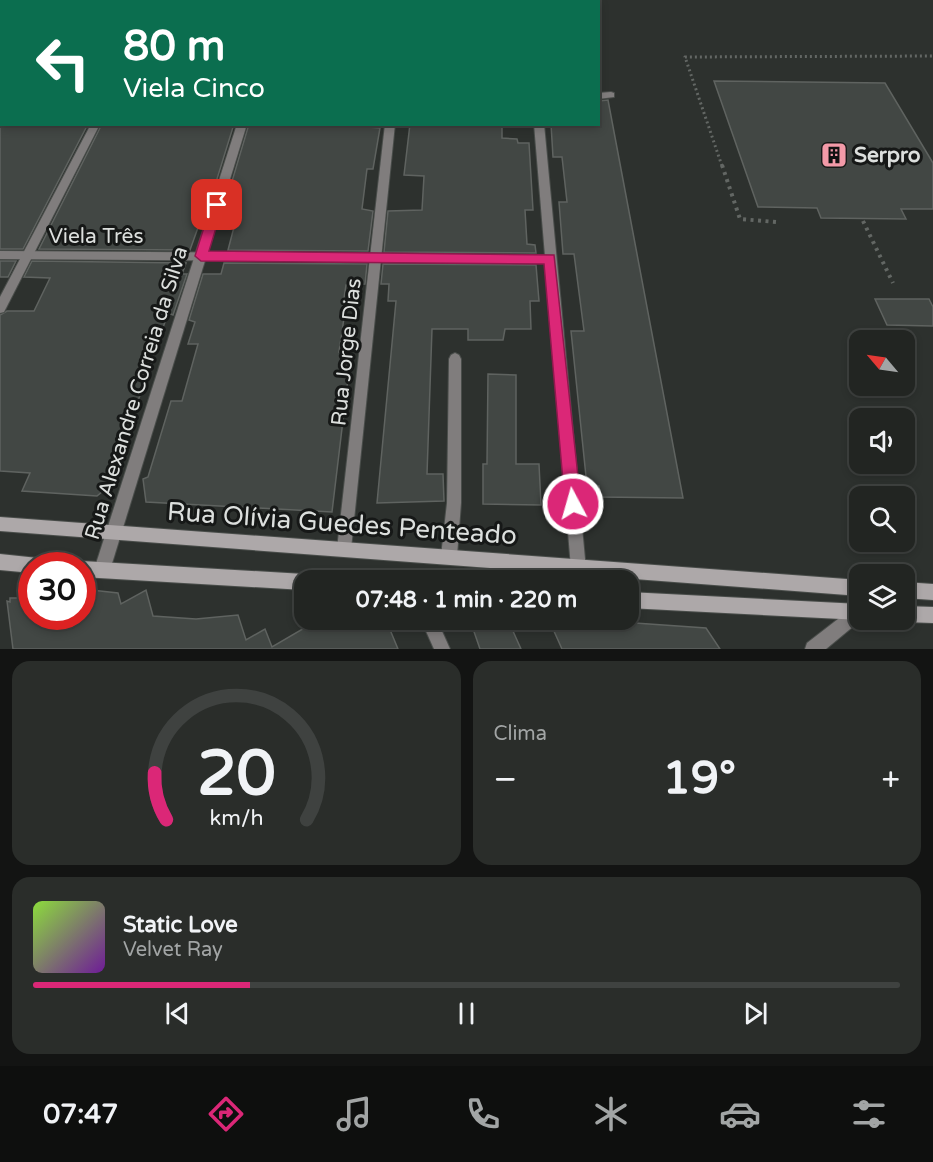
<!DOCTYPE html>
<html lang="pt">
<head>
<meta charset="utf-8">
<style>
	:root { --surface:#222522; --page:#2a2d2a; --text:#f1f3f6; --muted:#a2a5a5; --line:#3f4240; --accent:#db2777 }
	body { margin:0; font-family:"Varela Round",sans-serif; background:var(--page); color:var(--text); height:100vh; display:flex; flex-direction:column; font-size:22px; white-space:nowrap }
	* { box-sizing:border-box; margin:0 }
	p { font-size:20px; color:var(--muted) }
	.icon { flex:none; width:33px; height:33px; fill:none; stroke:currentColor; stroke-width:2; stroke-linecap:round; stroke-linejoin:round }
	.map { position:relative; height:649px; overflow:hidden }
	.side { display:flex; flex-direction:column; gap:12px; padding:12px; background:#131413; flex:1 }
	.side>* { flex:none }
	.guide { position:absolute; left:0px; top:0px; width:600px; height:126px; box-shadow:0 3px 9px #0003,0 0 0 2px var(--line); background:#0b6e4f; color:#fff; overflow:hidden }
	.needle { width:39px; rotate:299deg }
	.tools { position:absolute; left:849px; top:330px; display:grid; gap:12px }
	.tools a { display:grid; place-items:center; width:66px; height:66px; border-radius:12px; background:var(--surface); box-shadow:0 3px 9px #0003,0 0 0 2px var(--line); font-size:30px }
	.speed { position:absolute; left:18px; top:552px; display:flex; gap:12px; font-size:30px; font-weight:700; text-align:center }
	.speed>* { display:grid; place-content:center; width:78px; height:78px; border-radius:50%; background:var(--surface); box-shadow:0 3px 9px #0003,0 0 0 2px var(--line); line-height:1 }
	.speed .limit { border:9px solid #d22; background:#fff; color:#111 }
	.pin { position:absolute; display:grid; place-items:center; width:51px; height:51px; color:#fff; margin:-26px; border-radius:12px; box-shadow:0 3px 9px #0006 }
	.me { position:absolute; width:66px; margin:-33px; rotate:354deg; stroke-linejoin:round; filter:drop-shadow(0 0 4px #0008) }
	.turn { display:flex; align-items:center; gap:21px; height:126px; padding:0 24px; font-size:27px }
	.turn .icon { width:78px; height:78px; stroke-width:2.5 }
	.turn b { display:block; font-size:42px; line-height:51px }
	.big { font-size:45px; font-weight:700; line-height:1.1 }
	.side .widget { flex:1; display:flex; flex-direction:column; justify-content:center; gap:9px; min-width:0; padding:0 21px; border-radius:18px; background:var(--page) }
	.side .dial { align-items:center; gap:0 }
	.dial svg { height:156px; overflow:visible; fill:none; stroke:var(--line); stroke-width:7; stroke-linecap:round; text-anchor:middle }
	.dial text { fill:var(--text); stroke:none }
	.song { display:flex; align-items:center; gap:18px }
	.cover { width:72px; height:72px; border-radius:9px; background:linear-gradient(135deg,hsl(90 70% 55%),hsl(280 70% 35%)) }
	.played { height:6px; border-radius:3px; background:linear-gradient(90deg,var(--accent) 25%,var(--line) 25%) }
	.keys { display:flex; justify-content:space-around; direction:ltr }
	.heat { display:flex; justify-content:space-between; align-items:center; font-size:33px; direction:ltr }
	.side .tiles { flex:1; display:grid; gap:12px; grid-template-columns:1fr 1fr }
	.widget:last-child { grid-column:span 2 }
	.trip { position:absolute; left:294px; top:570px; width:345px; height:60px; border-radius:18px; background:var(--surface); box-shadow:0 3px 9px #0003,0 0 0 2px var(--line); font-weight:700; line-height:60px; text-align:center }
	.tabs { display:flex; height:96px; justify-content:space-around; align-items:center; background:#0e0f0e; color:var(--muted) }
	.tabs .icon { width:42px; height:42px }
	.tabs .on { color:var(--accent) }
	.tabs b { font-size:27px; color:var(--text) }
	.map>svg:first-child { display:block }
</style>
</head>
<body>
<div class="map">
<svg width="933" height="649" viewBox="0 0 933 649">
	<rect width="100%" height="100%" fill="#2d312e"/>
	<!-- building -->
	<g fill="#424744" stroke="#5f6360" stroke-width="1.5">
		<polygon points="714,81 885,83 933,163 933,209 901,209 906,219 821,218 817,208 758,207"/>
		<polygon points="608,100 637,254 683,498 600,497 599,486 587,486 571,331 584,331 574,254 563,254 559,202 567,202 562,157 553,157 551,124 598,124 599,101"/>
		<polygon points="0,124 88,124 23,249 0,249"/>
		<polygon points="102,124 234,124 208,208 205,208 190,250 39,249"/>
		<polygon points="249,124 370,124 369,127 380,128 373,169 367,169 362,209 373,211 368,251 228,250 239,208 224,208"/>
		<polygon points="410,124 502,124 502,138 517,139 518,143 529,143 533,210 525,210 527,244 535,245 536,253 384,252 388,211 422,210 424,176 404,175"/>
		<polygon points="0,261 16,261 8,277 0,277"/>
		<polygon points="32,261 186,263 182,274 187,274 173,315 168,313 109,486 97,496 22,491 30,473 0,471 0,315 7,311 34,311 50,278 24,277"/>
		<polygon points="224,263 367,264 365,284 346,285 341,318 344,318 339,352 349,352 347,370 349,370 332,512 146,502 143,479 148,477 171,401 182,401 198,344 188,344 195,322 189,320 203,274 221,274"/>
		<polygon points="383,264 536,265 539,301 530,301 531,329 505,329 503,340 468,340 468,329 432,329 427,474 443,474 444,501 377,503 396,301 388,301 389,284 381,284"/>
		<polygon points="875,299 929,299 933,307 933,326 887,325"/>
		<polygon points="488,374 516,375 516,464 539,464 541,505 483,504 483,464 487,464"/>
		<polygon points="82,589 118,593 121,604 146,590 153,616 196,619 238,615 246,640 265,629 272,647 318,620 386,620 398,649 13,649 7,601 10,602 10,598 32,598 32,616 82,616"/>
		<polygon points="470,620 508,620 521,649 480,649"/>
		<polygon points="549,620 592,620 706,628 720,649 562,649"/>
	</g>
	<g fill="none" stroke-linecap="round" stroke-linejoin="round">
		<defs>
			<g id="service">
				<polygon points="0,251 549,255 555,259 549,263 0,259"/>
				<polygon points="455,353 459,355 461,359 461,503 457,556 454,561 449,564 444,561 441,556 447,503 449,359 451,355"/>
			</g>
			<g id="minor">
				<rect x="0" y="91" width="2" height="6"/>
				<polygon points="611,92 614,93 614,97 598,99 598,93"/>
				<polygon points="91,124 100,124 4,312 0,313 0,297"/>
				<polygon points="237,124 247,124 110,570 107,575 102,578 97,575 94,570"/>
				<polygon points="385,124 395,124 351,549 349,554 344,556 339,554 337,549"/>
				<polygon points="534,124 544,124 587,580 572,580"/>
				<polygon points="860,602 861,620 826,649 805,649 807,643"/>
				<polygon points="421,620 437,620 450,649 434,649"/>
			</g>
			<g id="secondary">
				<polygon points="0,517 860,580 860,596 0,531"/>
				<polygon points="0,554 38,558 43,561 45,566 32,566 32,573 0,570"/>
				<polygon points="82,561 304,574 309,577 311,580 304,580 304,590 82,577 82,566 76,566"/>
				<polygon points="904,582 933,584 933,600 904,598"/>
				<polygon points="628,592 860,604 861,620 628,608"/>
				<polygon points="904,606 933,607 933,623 904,622 898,620 904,620"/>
			</g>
		</defs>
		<!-- service casing -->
		<use href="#service" stroke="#494d4a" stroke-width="2"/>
		<!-- minor casing -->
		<use href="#minor" stroke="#494d4a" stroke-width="2"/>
		<!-- secondary casing -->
		<use href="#secondary" stroke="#494d4a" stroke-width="2"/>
		<!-- path-far1 -->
		<polyline stroke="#636764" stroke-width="3" stroke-dasharray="2 3" stroke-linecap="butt" points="722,166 685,57 933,56"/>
		<!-- path -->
		<g stroke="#636764" stroke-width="4" stroke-dasharray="3 4.5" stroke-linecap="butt">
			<polyline points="722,165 740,219 776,222"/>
			<polyline points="863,221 893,283"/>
		</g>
		<!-- service -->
		<use href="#service" fill="#807d7d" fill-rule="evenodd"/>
		<!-- minor -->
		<use href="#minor" fill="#807d7d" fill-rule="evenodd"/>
		<!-- secondary -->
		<use href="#secondary" fill="#ada8a9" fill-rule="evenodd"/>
	</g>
	<!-- route -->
	<polygon fill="#db2777" stroke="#8e194d" stroke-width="1.5" points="217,200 223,205 209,251 554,255 581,504 579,510 573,512 567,510 565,504 544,264 201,261 195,256 211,205"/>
	<!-- icons -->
	<defs>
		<symbol id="building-square" viewBox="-11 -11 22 22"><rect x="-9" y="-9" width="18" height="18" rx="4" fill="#f39aa8" stroke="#161817"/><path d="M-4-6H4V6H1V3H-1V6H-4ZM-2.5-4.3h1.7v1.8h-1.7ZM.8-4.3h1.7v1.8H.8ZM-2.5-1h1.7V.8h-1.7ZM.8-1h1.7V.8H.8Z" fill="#111"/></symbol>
	</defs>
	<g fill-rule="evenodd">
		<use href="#building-square" x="819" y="140" width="30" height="30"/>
	</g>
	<g text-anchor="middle" stroke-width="6" stroke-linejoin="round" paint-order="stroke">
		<!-- poi labels -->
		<g font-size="21" font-weight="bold" fill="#dcdfdd" stroke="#161817" text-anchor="start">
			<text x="854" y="162">Serpro</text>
		</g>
		<!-- street labels -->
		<g font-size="21" fill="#dcdfdd" stroke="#161817">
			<text x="96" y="243">Viela Três</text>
			<text transform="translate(346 352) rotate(-84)" y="7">Rua Jorge Dias</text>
			<text transform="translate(136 393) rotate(-73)" y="7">Rua Alexandre Correia da Silva</text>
		</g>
		<!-- near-street labels -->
		<g font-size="26" fill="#dcdfdd" stroke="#161817">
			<text transform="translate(342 523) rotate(4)" y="9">Rua Olívia Guedes Penteado</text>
		</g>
	</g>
</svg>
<div class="tools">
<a><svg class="needle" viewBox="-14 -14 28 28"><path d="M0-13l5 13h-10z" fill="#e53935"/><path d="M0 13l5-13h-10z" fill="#a2a5a5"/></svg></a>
<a><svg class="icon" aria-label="sound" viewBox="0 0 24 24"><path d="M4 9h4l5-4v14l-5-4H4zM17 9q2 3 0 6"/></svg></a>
<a><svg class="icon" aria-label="search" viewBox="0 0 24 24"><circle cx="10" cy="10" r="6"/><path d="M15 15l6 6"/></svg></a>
<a><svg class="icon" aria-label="layers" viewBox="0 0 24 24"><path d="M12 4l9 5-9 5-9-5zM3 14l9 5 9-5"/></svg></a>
</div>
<div class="speed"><div class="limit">30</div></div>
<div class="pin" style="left:217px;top:205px;background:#d93025"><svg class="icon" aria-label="arrive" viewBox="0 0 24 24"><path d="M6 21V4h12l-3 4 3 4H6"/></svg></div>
<svg class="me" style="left:573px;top:504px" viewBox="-20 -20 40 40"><circle r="17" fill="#db2777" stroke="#fff" stroke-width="3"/><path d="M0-11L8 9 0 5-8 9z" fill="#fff"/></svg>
<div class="trip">07:48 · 1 min · 220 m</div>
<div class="guide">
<div class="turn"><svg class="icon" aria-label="left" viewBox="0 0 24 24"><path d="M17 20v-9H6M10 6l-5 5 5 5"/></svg><div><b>80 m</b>Viela Cinco</div></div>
</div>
</div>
<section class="side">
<div class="tiles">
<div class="widget dial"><svg viewBox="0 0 100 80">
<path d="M14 69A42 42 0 1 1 86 69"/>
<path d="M14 69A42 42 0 0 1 8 45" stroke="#db2777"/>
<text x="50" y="56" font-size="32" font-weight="700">20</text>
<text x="50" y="72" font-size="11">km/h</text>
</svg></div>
<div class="widget"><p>Clima</p>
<div class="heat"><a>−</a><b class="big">19°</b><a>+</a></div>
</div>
<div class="widget">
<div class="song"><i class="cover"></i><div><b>Static Love</b><p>Velvet Ray</p></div></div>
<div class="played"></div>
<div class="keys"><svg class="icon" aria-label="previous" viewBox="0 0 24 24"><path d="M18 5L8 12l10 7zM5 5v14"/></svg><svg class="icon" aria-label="pause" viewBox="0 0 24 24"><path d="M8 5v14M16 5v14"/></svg><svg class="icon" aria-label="next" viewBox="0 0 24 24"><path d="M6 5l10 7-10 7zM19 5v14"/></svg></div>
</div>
</div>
</section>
<nav class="tabs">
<b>07:47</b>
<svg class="icon on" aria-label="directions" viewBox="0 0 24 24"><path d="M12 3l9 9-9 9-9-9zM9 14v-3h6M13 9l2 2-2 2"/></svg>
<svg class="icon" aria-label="music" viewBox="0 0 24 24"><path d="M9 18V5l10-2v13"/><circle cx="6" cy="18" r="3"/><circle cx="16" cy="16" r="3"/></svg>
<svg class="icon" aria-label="phone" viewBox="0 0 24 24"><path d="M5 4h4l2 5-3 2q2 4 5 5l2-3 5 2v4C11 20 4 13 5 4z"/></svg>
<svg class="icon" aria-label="climate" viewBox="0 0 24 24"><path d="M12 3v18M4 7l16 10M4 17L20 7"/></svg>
<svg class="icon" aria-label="car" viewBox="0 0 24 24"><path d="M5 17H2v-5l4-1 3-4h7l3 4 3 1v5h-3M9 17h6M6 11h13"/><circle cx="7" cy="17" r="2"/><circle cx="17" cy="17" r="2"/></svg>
<svg class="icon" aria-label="filters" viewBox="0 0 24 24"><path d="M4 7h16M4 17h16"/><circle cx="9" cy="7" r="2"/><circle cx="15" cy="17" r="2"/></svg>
</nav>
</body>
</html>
